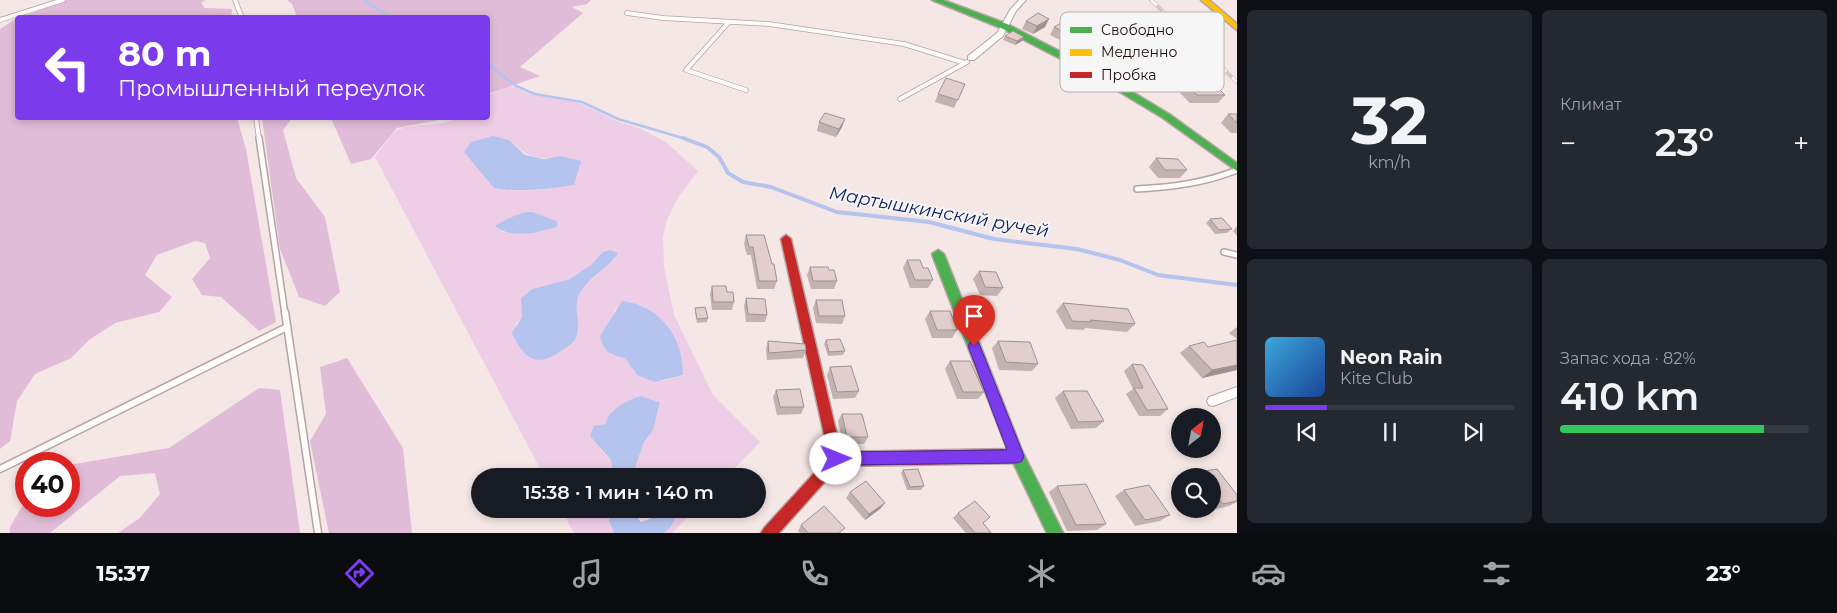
<!DOCTYPE html>
<html lang="ru">
<head>
<meta charset="utf-8">
<style>
	:root { --surface:#171b24; --page:#242831; --text:#f1f3f6; --muted:#9ea1a6; --line:#363941; --accent:#7c3aed }
	body { margin:0; font-family:Montserrat,sans-serif; background:var(--page); color:var(--text); height:100vh; display:flex; flex-direction:column; font-size:19px; white-space:nowrap }
	* { box-sizing:border-box; margin:0 }
	p { font-size:16px; color:var(--muted) }
	.icon { flex:none; width:28px; height:28px; fill:none; stroke:currentColor; stroke-width:2; stroke-linecap:round; stroke-linejoin:round }
	.map { position:relative; flex:1; overflow:hidden }
	.details { display:flex; flex-direction:column; gap:10px; padding:10px; background:#0d0f14; width:600px }
	.details>* { flex:none }
	.top-card { position:absolute; left:15px; top:15px; width:475px; height:105px; border-radius:5px; box-shadow:0 2px 8px #0003; background:#7c3aed; color:#fff; overflow:hidden }
	.needle { width:32px; rotate:31deg }
	.tools { position:absolute; left:1171px; top:408px; display:grid; gap:10px }
	.tools a { display:grid; place-items:center; width:50px; height:50px; border-radius:50%; background:var(--surface); box-shadow:0 2px 8px #0003; font-size:25px }
	.speed { position:absolute; left:15px; top:452px; display:flex; gap:10px; font-size:25px; font-weight:700; text-align:center }
	.speed>* { display:grid; place-content:center; width:65px; height:65px; border-radius:50%; background:var(--surface); box-shadow:0 2px 8px #0003; line-height:1 }
	.speed .limit { border:8px solid #d22; background:#fff; color:#111 }
	.pin { position:absolute; display:grid; place-items:center; width:42px; height:42px; color:#fff; margin:-51px -21px; border-radius:50% 50% 50% 0; rotate:-45deg; box-shadow:0 0 5px #0007 }
	.pin .icon { rotate:45deg }
	.me { position:absolute; width:55px; margin:-28px; rotate:89deg; stroke-linejoin:round; filter:drop-shadow(0 0 4px #0008) }
	.turn { display:flex; align-items:center; gap:18px; height:105px; padding:0 20px; font-size:22px }
	.turn .icon { width:65px; height:65px; stroke-width:2.5 }
	.turn b { display:block; font-size:35px; line-height:42px }
	.big { font-size:38px; font-weight:600; line-height:1.1 }
	.details .tile { flex:1; display:flex; flex-direction:column; justify-content:center; gap:8px; min-width:0; padding:0 18px; border-radius:8px; background:var(--page) }
	.details .dial { align-items:center; gap:0 }
	.dial b { font-size:65px; line-height:1 }
	.song { display:flex; align-items:center; gap:15px }
	.cover { width:60px; height:60px; border-radius:8px; background:linear-gradient(135deg,hsl(200 70% 55%),hsl(220 70% 35%)) }
	.played { height:5px; border-radius:2px; background:linear-gradient(90deg,var(--accent) 25%,var(--line) 25%) }
	.keys { display:flex; justify-content:space-around; direction:ltr }
	.heat { display:flex; justify-content:space-between; align-items:center; font-size:28px; direction:ltr }
	.charge { height:8px; border-radius:4px; background:linear-gradient(90deg,#34c759 82%,var(--line) 0) }
	.details .tiles { flex:1; display:grid; gap:10px; grid-template-columns:repeat(2,1fr) }
	.trip { position:absolute; left:471px; top:468px; width:295px; height:50px; border-radius:25px; background:var(--surface); box-shadow:0 2px 8px #0003; font-weight:600; line-height:50px; text-align:center }
	.tab-bar { display:flex; height:80px; justify-content:space-around; align-items:center; background:#090b0e; color:var(--muted) }
	.tab-bar .icon { width:35px; height:35px }
	.tab-bar .selected { color:var(--accent) }
	.tab-bar b { font-size:22px; color:var(--text) }
	main { display:flex; flex:1; min-height:0 }
	.map>svg:first-child { display:block }
</style>
</head>
<body>
<main>
<div class="map">
<svg width="1237" height="533" viewBox="0 0 1237 533">
	<rect width="100%" height="100%" fill="#f5e7e5"/>
	<!-- green -->
	<g fill="#eecde6" fill-rule="evenodd">
		<path d="M512 86 530 94 579 103 619 122 642 129 667 143 698 171 679 196 667 220 663 237 664 267 674 315 713 395 760 442 727 476H632L644 442 653 430 660 404 633 398 613 410 606 424 600 449 611 460 614 476H544L375 157C380 151 391 133 398 130 413 122 443 128 455 118H488V95ZM509 140C527 156 535 161 560 156L574 185 538 190 510 191ZM525 212H532L556 221 557 227 520 234 502 232 500 223ZM603 252 615 259C602 268 575 287 575 305 575 311 578 319 579 325H515L522 317 521 298C534 283 552 286 569 279 582 274 594 263 603 252ZM629 302C671 316 676 335 683 375L663 381 637 375 625 358 600 336 610 324 615 309Z"/>
		<polygon points="561,509 609,509 609,521 614,533 574,533"/>
		<polygon points="680,509 696,509 672,533 664,533 671,527"/>
	</g>
	<!-- forest -->
	<g fill="#e1bcd8">
		<polygon points="67,0 206,0 201,3 205,8 232,9 231,18 19,18"/>
		<polygon points="287,0 591,0 587,4 572,7 583,13 520,67 540,76 488,94 488,18 297,17 292,4"/>
		<polygon points="17,18 18,118 237,118 246,149 276,322 259,331 221,297 202,295 192,279 210,258 205,243 195,241 157,255 145,275 172,297 159,312 115,323 89,340 71,358 35,374 17,401 10,441 0,449 0,29"/>
		<polygon points="262,118 292,118 283,130 296,178 325,217 340,292 325,306 299,297 280,249"/>
		<polygon points="331,118 449,118 397,128 371,159 351,164"/>
		<polygon points="347,358 403,448 412,533 329,533 310,441 326,414 320,367"/>
		<polygon points="259,388 280,390 300,533 118,533 140,518 160,494 155,473 120,476 50,533 10,533 10,527 26,500 26,506 69,506 69,465 169,448"/>
	</g>
	<!-- water -->
	<g fill="#b5c3ef">
		<path d="M493 136 509 140 525 155 544 159 560 156 581 161 574 185C547 189 521 193 494 188L464 152 471 142Z"/>
		<path d="M525 212H532L557 221V227C538 232 512 240 495 226L509 218Z"/>
		<path d="M610 250 618 253C612 265 591 275 581 291 570 310 584 320 575 339 572 344 563 350 558 353 533 369 523 355 512 333L522 317 521 298 532 289 570 279 591 265 603 252Z"/>
		<path d="M622 301C661 306 683 337 683 375L655 382 637 375 625 358C610 354 604 353 600 336Z"/>
		<path d="M641 396 660 403 653 430 644 442 632 476H614L611 460 590 436 594 426 606 424C607 410 629 399 641 396Z"/>
		<polygon points="609,509 630,509 641,522 652,518 660,509 680,509 671,527 664,533 614,533 609,521"/>
	</g>
	<g fill="none" stroke-linecap="round" stroke-linejoin="round">
		<!-- stream-far1 -->
		<g stroke="#b5c3ef" stroke-width="2.5">
			<polyline points="364,0 390,18"/>
			<polyline points="488,64 516,86 535,94 582,102 618,119 686,139"/>
		</g>
		<!-- stream -->
		<polyline stroke="#b5c3ef" stroke-width="4" points="683,138 707,147 719,157 728,173 743,182 771,187 837,212 929,222 994,239 1077,249 1120,260 1158,275 1237,285"/>
		<defs>
			<g id="lane-far2">
				<polyline points="235,0 242,18"/>
				<polyline points="627,13 663,18 769,24 904,44 965,63"/>
				<polyline points="0,20 63,0"/>
				<polyline points="728,23 686,70 746,90"/>
				<polyline points="900,99 967,62"/>
				<polyline points="256,118 259,139"/>
			</g>
			<g id="lane-far1">
				<polyline points="259,138 285,314"/>
				<path d="M1137 189C1172 187 1205 183 1237 170"/>
				<polyline points="1224,252 1237,255"/>
			</g>
			<g id="lane">
				<polyline points="285,312 318,533"/>
				<polyline points="0,469 287,327"/>
			</g>
			<g id="street">
				<polygon points="1019,0 1026,0 1016,11 1003,36 974,60 968,60 968,56 997,33 1010,10"/>
				<polygon points="1237,387 1237,397 1213,406 1209,405 1207,401 1209,397"/>
			</g>
			<g id="fast">
				<polygon points="932,0 943,0 1007,24 1096,70 1169,114 1237,163 1237,171 1163,118 1090,74 1001,28"/>
				<polygon points="938,250 944,254 1023,453 1063,533 1047,533 1010,456 932,254"/>
			</g>
			<polygon id="slow" points="1201,0 1209,0 1237,24 1237,30"/>
			<polygon id="jam" points="786,235 791,239 841,452 1017,449 1022,451 1024,456 1022,461 1017,463 839,466 779,533 761,533 764,528 829,457 781,239"/>
		</defs>
		<!-- lane-far2 casing -->
		<use href="#lane-far2" stroke="#b5a4a1" stroke-width="5.5"/>
		<!-- lane-far1 casing -->
		<use href="#lane-far1" stroke="#b5a4a1" stroke-width="8"/>
		<!-- lane casing -->
		<use href="#lane" stroke="#b5a4a1" stroke-width="9"/>
		<!-- street casing -->
		<use href="#street" stroke="#b5a4a1" stroke-width="2"/>
		<!-- fast casing -->
		<use href="#fast" stroke="#b5a4a1" stroke-width="3"/>
		<!-- slow casing -->
		<use href="#slow" stroke="#b5a4a1" stroke-width="3"/>
		<!-- jam casing -->
		<use href="#jam" stroke="#b5a4a1" stroke-width="3"/>
		<!-- lane-far2 -->
		<use href="#lane-far2" stroke="#fefbfb" stroke-width="4"/>
		<!-- lane-far1 -->
		<use href="#lane-far1" stroke="#fefbfb" stroke-width="5"/>
		<!-- lane -->
		<use href="#lane" stroke="#fefbfb" stroke-width="6"/>
		<!-- street -->
		<use href="#street" fill="#fefbfb" fill-rule="evenodd"/>
		<!-- fast -->
		<use href="#fast" fill="#4caf50" fill-rule="evenodd"/>
		<!-- slow -->
		<use href="#slow" fill="#ffc107" fill-rule="evenodd"/>
		<!-- jam -->
		<use href="#jam" fill="#c62828" fill-rule="evenodd"/>
		<defs>
			<polyline id="rail" points="1151,0 1237,82"/>
		</defs>
		<!-- rail casing -->
		<use href="#rail" stroke="#cec9c8" stroke-width="4"/>
		<!-- rail -->
		<use href="#rail" stroke="#f6f6f6" stroke-width="2.5" stroke-dasharray="8" stroke-linecap="butt"/>
	</g>
	<!-- wall -->
	<g fill="#c2b2b0">
		<polygon points="1026,21 1045,27 1033,34 1022,29"/>
		<polygon points="1054,27 1088,27 1083,35 1068,44 1050,35"/>
		<polygon points="1005,36 1022,41 1015,45 1003,40"/>
		<polygon points="965,84 954,108 935,102 938,94"/>
		<polygon points="1187,84 1225,95 1218,103 1190,103 1180,93"/>
		<polygon points="1228,114 1237,114 1237,133 1231,133 1221,123"/>
		<polygon points="819,122 842,127 836,137 817,131"/>
		<polygon points="1156,158 1187,170 1180,178 1158,178 1149,167"/>
		<polygon points="1210,219 1232,229 1227,233 1215,234 1206,223"/>
		<polygon points="1237,226 1237,236 1233,231"/>
		<polygon points="746,235 777,281 774,289 757,289 751,255 747,255 744,244"/>
		<polygon points="907,260 923,268 933,280 928,288 910,288 903,268"/>
		<polygon points="810,267 829,270 837,281 834,289 811,289 807,275"/>
		<polygon points="979,271 1003,288 997,296 980,295 973,279"/>
		<polygon points="712,286 727,292 734,302 732,310 712,310 710,294"/>
		<polygon points="746,298 767,315 765,322 746,322 744,306"/>
		<polygon points="816,300 845,316 842,324 816,323 813,308"/>
		<polygon points="1063,303 1135,324 1127,332 1085,328 1084,330 1066,329 1056,311"/>
		<polygon points="695,308 708,318 707,322 697,323 695,312"/>
		<polygon points="930,311 957,330 952,338 932,338 925,319"/>
		<polygon points="1237,327 1237,339 1229,333"/>
		<polygon points="826,340 845,351 843,355 828,356 824,344"/>
		<polygon points="768,341 806,350 803,358 767,360 766,349"/>
		<polygon points="998,341 1038,364 1032,371 999,370 992,348"/>
		<polygon points="1189,346 1208,347 1237,370 1202,378 1180,353"/>
		<polygon points="950,361 984,392 978,399 957,399 945,369"/>
		<polygon points="1132,364 1168,409 1160,416 1139,416 1126,394 1133,389 1124,371"/>
		<polygon points="830,367 859,391 855,398 833,399 827,375"/>
		<polygon points="776,390 804,407 801,414 777,415 773,397"/>
		<polygon points="1063,391 1104,421 1096,428 1071,429 1055,398"/>
		<polygon points="842,414 868,437 864,444 843,444 838,421"/>
		<polygon points="1217,469 1237,495 1237,502 1229,506 1212,510 1211,509 1212,509 1212,476 1192,476 1199,472"/>
		<polygon points="903,470 924,486 921,490 907,490 901,473"/>
		<polygon points="1057,486 1106,524 1097,530 1067,531 1049,492"/>
		<polygon points="1124,490 1170,515 1160,521 1135,526 1115,496"/>
		<polygon points="850,492 885,503 880,509 865,520 846,498"/>
		<polygon points="958,513 983,523 991,533 966,533 953,518"/>
		<polygon points="801,525 841,533 800,533 798,531"/>
	</g>
	<!-- shaded-wall -->
	<g fill="#9e9190">
		<polygon points="1049,19 1045,27 1033,34 1037,26"/>
		<polygon points="1088,27 1083,35 1068,44 1073,36"/>
		<polygon points="1024,37 1022,41 1015,45 1017,41"/>
		<polygon points="845,119 842,127 836,137 839,129"/>
		<polygon points="1237,365 1237,370 1202,378 1212,370"/>
		<polygon points="885,503 880,509 865,520 869,514"/>
	</g>
	<!-- building -->
	<g fill="#e2cfcd" stroke="#9e9190">
		<polygon points="1038,13 1049,19 1037,26 1026,21"/>
		<polygon points="1070,18 1088,27 1073,36 1054,27"/>
		<polygon points="1013,31 1024,37 1017,41 1005,36"/>
		<polygon points="946,78 965,84 958,100 938,94"/>
		<polygon points="1187,84 1214,84 1225,95 1197,95"/>
		<polygon points="825,113 845,119 839,129 819,122"/>
		<polygon points="1228,114 1237,114 1237,123"/>
		<polygon points="1156,158 1178,159 1187,170 1165,170"/>
		<polygon points="1222,218 1232,229 1219,230 1210,219"/>
		<polygon points="746,235 764,235 772,264 774,264 777,281 759,281 753,247 749,247"/>
		<polygon points="907,260 920,260 923,268 928,268 933,280 915,280"/>
		<polygon points="810,267 828,267 829,270 834,270 837,281 813,281"/>
		<polygon points="979,271 996,272 1003,288 985,287"/>
		<polygon points="712,286 726,286 727,292 733,292 734,302 713,302"/>
		<polygon points="746,298 765,299 767,315 748,314"/>
		<polygon points="816,300 842,300 845,316 819,316"/>
		<polygon points="1063,303 1128,309 1135,324 1090,320 1091,322 1072,321"/>
		<polygon points="705,307 708,318 697,319 695,308"/>
		<polygon points="930,311 950,311 957,330 937,330"/>
		<polygon points="840,339 845,351 829,352 826,340"/>
		<polygon points="1237,340 1237,365 1212,370 1189,346 1204,342 1208,347"/>
		<polygon points="768,341 805,344 806,350 769,353"/>
		<polygon points="998,341 1030,342 1038,364 1006,362"/>
		<polygon points="950,361 970,361 984,392 963,392"/>
		<polygon points="1132,364 1143,365 1168,409 1147,410 1134,388 1143,388"/>
		<polygon points="851,366 859,391 837,392 830,367"/>
		<polygon points="800,389 804,407 780,407 776,390"/>
		<polygon points="1063,391 1087,391 1104,421 1078,422"/>
		<polygon points="842,414 862,414 868,437 847,437"/>
		<polygon points="918,469 924,486 910,487 903,470"/>
		<polygon points="1217,469 1237,495 1237,501 1223,504 1212,490 1212,476 1202,476 1199,472"/>
		<polygon points="866,481 885,503 869,514 850,492"/>
		<polygon points="1086,484 1106,524 1076,525 1057,486"/>
		<polygon points="1149,485 1170,515 1145,520 1124,490"/>
		<polygon points="975,501 990,517 983,523 991,533 975,533 958,513"/>
		<polygon points="824,506 845,528 839,533 808,533 801,525"/>
	</g>
	<!-- route -->
	<polygon fill="#7c3aed" stroke="#51269a" points="974,341 978,342 980,346 1024,456 1022,461 1017,463 836,465 831,463 829,459 831,454 836,452 1007,450 968,346 970,342"/>
	<g text-anchor="middle" stroke-width="4" stroke-linejoin="round" paint-order="stroke">
		<!-- water labels -->
		<g font-size="18" font-style="italic" fill="#102067" stroke="#f6f6f6">
			<text transform="translate(939 212) rotate(10)" y="6">Мартышкинский ручей</text>
		</g>
	</g>
	<!-- legend -->
	<rect x="1060" y="12" width="164" height="80" rx="8" fill="#f6f6f6" stroke="#b6b0af" stroke-width="1"/>
	<rect x="1070" y="27" width="22" height="6" fill="#4caf50"/>
	<rect x="1070" y="49" width="22" height="7" fill="#ffc107"/>
	<rect x="1070" y="72" width="22" height="6" fill="#c62828"/>
	<g font-size="14" fill="#200b09">
		<text x="1101" y="35">Свободно</text>
		<text x="1101" y="57">Медленно</text>
		<text x="1101" y="80">Пробка</text>
	</g>
</svg>
<div class="tools">
<a><svg class="needle" viewBox="-14 -14 28 28"><path d="M0-13l5 13h-10z" fill="#e53935"/><path d="M0 13l5-13h-10z" fill="#9ea1a6"/></svg></a>
<a><svg class="icon" aria-label="search" viewBox="0 0 24 24"><circle cx="10" cy="10" r="6"/><path d="M15 15l6 6"/></svg></a>
</div>
<div class="speed"><div class="limit">40</div></div>
<div class="pin" style="left:974px;top:346px;background:#d93025"><svg class="icon" aria-label="arrive" viewBox="0 0 24 24"><path d="M6 21V4h12l-3 4 3 4H6"/></svg></div>
<svg class="me" style="left:836px;top:459px" viewBox="-20 -20 40 40"><circle r="19" fill="#fff"/><path d="M0-13L10 11 0 6-10 11z" fill="#7c3aed"/></svg>
<div class="trip">15:38 · 1 мин · 140 m</div>
<div class="top-card">
<div class="turn"><svg class="icon" aria-label="left" viewBox="0 0 24 24"><path d="M17 20v-9H6M10 6l-5 5 5 5"/></svg><div><b>80 m</b>Промышленный переулок</div></div>
</div>
</div>
<section class="details">
<div class="tiles">
<div class="tile dial"><b>32</b><p>km/h</p></div>
<div class="tile"><p>Климат</p>
<div class="heat"><a>−</a><b class="big">23°</b><a>+</a></div>
</div>
<div class="tile">
<div class="song"><i class="cover"></i><div><b>Neon Rain</b><p>Kite Club</p></div></div>
<div class="played"></div>
<div class="keys"><svg class="icon" aria-label="previous" viewBox="0 0 24 24"><path d="M18 5L8 12l10 7zM5 5v14"/></svg><svg class="icon" aria-label="pause" viewBox="0 0 24 24"><path d="M8 5v14M16 5v14"/></svg><svg class="icon" aria-label="next" viewBox="0 0 24 24"><path d="M6 5l10 7-10 7zM19 5v14"/></svg></div>
</div>
<div class="tile"><p>Запас хода · 82%</p><b class="big">410 km</b><div class="charge"></div></div>
</div>
</section>
</main>
<nav class="tab-bar">
<b>15:37</b>
<svg class="icon selected" aria-label="directions" viewBox="0 0 24 24"><path d="M12 3l9 9-9 9-9-9zM9 14v-3h6M13 9l2 2-2 2"/></svg>
<svg class="icon" aria-label="music" viewBox="0 0 24 24"><path d="M9 18V5l10-2v13"/><circle cx="6" cy="18" r="3"/><circle cx="16" cy="16" r="3"/></svg>
<svg class="icon" aria-label="phone" viewBox="0 0 24 24"><path d="M5 4h4l2 5-3 2q2 4 5 5l2-3 5 2v4C11 20 4 13 5 4z"/></svg>
<svg class="icon" aria-label="climate" viewBox="0 0 24 24"><path d="M12 3v18M4 7l16 10M4 17L20 7"/></svg>
<svg class="icon" aria-label="car" viewBox="0 0 24 24"><path d="M5 17H2v-5l4-1 3-4h7l3 4 3 1v5h-3M9 17h6M6 11h13"/><circle cx="7" cy="17" r="2"/><circle cx="17" cy="17" r="2"/></svg>
<svg class="icon" aria-label="filters" viewBox="0 0 24 24"><path d="M4 7h16M4 17h16"/><circle cx="9" cy="7" r="2"/><circle cx="15" cy="17" r="2"/></svg>
<b>23°</b>
</nav>
</body>
</html>
